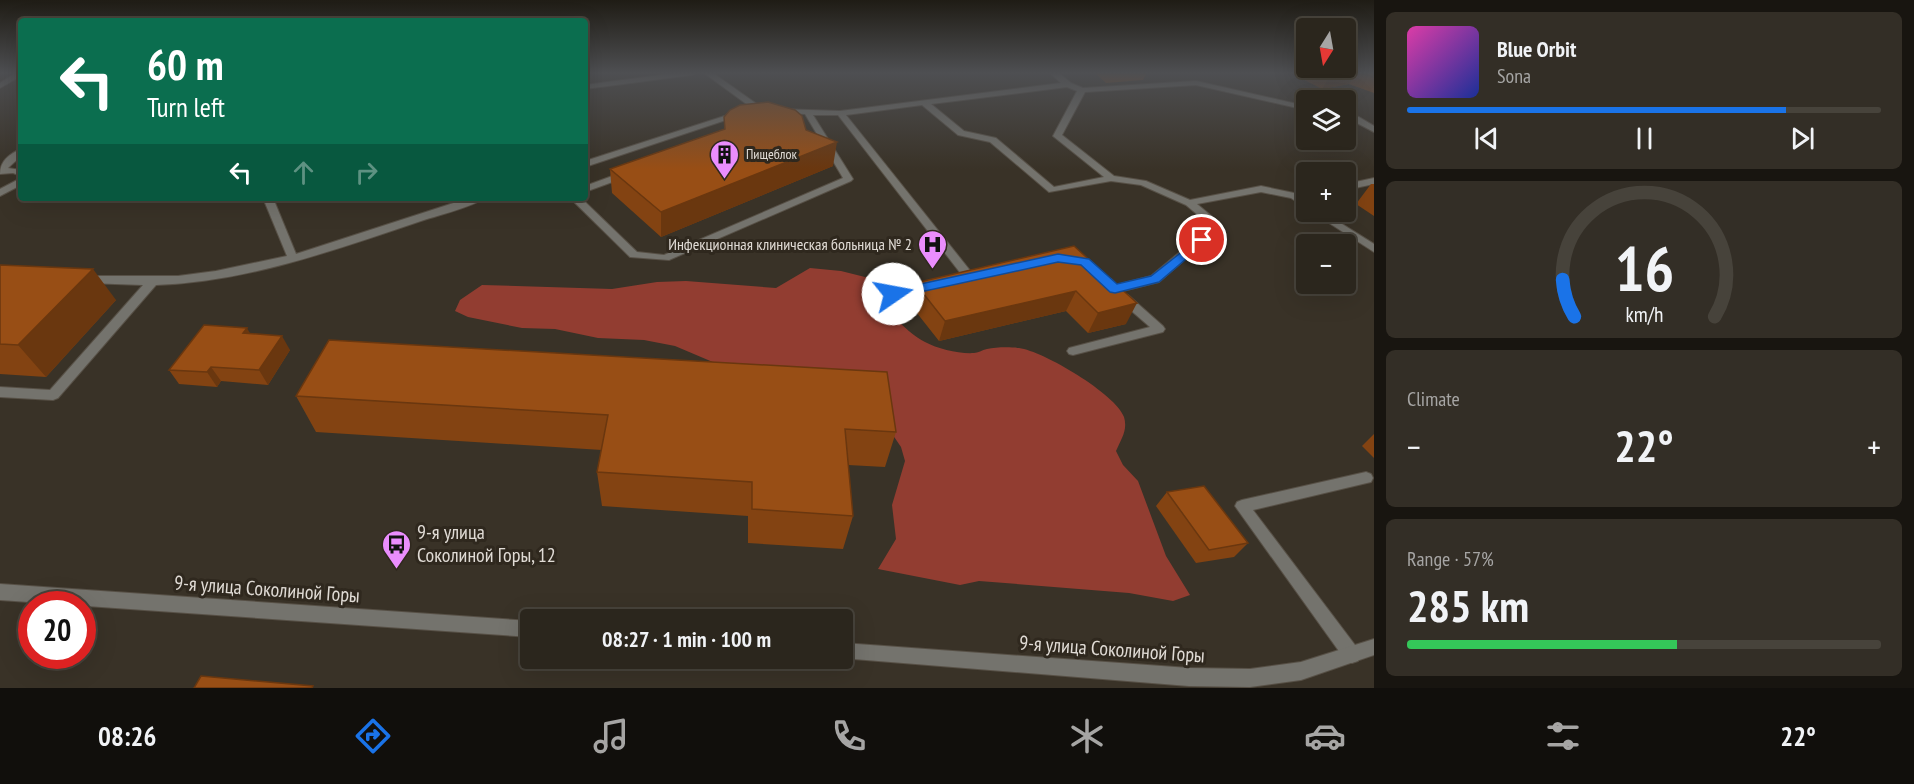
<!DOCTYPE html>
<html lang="en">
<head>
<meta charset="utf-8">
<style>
	:root { --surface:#2b261d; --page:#332e26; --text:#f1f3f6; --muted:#a6a5a4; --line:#47433b; --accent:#1a73e8 }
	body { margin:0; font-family:"PT Sans Narrow",sans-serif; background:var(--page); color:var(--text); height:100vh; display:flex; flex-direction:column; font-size:22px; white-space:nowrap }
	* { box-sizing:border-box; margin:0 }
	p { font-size:20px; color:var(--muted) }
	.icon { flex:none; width:33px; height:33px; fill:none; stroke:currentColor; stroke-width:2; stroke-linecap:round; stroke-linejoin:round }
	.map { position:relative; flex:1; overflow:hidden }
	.drawer { display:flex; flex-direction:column; gap:12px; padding:12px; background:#181510; width:540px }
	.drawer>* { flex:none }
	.top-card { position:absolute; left:18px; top:18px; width:570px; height:183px; border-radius:6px; box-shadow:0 6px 24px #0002,0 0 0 2px var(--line); background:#0b6e4f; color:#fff; overflow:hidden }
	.needle { width:39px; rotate:191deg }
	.controls { position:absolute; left:1296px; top:18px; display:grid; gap:12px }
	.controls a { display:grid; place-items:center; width:60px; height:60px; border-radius:6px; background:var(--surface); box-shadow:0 6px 24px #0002,0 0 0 2px var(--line); font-size:30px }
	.speed { position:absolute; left:18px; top:591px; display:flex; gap:12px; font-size:30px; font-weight:700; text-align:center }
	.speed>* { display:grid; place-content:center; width:78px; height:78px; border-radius:50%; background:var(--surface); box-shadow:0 6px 24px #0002,0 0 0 2px var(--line); line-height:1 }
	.speed .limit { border:9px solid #d22; background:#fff; color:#111 }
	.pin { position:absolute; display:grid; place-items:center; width:51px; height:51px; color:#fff; margin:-26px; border:3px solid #fff; border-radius:50%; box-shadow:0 2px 6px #0007 }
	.me { position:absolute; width:66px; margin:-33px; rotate:78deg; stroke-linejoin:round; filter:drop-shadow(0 0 4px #0008) }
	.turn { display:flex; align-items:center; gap:21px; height:126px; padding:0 30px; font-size:27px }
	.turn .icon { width:78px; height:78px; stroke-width:2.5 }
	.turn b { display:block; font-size:42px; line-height:51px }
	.lanes { display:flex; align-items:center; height:57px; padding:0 30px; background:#0003; justify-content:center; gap:30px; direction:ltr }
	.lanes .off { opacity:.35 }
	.big { font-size:45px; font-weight:700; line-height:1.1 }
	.drawer .widget { flex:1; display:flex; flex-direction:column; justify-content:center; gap:9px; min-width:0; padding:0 21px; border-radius:9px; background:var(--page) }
	.drawer .dial { align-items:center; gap:0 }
	.dial svg { height:156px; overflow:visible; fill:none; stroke:var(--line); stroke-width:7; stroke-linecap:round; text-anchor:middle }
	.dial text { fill:var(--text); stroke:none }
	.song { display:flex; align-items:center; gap:18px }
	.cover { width:72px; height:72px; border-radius:9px; background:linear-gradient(135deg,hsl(320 70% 55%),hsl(230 70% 35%)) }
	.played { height:6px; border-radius:3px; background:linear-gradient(90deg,var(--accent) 80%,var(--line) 80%) }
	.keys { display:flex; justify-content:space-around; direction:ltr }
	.heat { display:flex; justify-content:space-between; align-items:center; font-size:33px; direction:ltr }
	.charge { height:9px; border-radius:4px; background:linear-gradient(90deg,#34c759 57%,var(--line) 0) }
	.trip { position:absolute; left:520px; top:609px; width:333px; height:60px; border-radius:6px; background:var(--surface); box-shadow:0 6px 24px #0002,0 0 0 2px var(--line); font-weight:700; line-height:60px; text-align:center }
	.tab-bar { display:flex; height:96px; justify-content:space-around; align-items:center; background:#110f0c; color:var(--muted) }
	.tab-bar .icon { width:42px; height:42px }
	.tab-bar .current { color:var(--accent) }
	.tab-bar b { font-size:27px; color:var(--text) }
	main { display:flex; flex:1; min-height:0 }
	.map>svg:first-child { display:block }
</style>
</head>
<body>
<main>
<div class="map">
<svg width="1374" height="688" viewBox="0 0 1374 688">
	<rect width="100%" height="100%" fill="#393227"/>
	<!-- forest -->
	<path fill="#923d31" d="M810 268 841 271 869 278C871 297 907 333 925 342 938 349 959 354 974 353 978 353 982 350 987 349 996 347 1010 347 1019 348 1043 351 1116 394 1124 417 1128 430 1121 439 1116 451L1123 465 1138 481 1166 556 1190 595 1173 601 1129 593 979 581 960 585 878 569 896 539 892 505 905 461 901 447 865 394 734 371 675 346 644 340 598 338 555 329 522 328 468 317 455 311 460 300 482 285 612 289 657 282 686 281 776 288Z"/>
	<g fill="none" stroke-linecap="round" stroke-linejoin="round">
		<defs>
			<g id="service">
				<polygon points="675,73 696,73 692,75 585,89 585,85"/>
				<polygon points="704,73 713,73 761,107 769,109 765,111 756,111"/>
				<path d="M1050 73H1059L1071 83 1083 88 1196 81 1306 106V110L1196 85 1085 92 1062 135 1114 176 1146 181 1190 200 1261 186 1294 193 1306 191V197L1302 198 1306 201V208L1291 198 1261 192 1197 204 1221 224V228L1159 282 1115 293 1111 292 1101 282 1103 279H1111L1117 285 1151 276 1211 226 1186 205 1141 185 1111 181 1049 192 990 142 958 135 922 105 846 115 972 273 981 274 982 276 981 278 965 279 838 115H813L853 179 851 181 669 260 630 257 570 198H581L637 252 664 255 843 178 805 114 782 113H779V109L840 111 1061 83ZM1067 87 1077 91 1053 136 1104 177 1054 187 996 138 964 131 931 104Z"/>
				<polygon points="737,112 744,114 585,167 585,161"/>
				<polygon points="1346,114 1359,117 1374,126 1374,132 1353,121 1346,119"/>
				<path d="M21 149V156L8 168 21 170V176L13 173 0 174C0 161 9 154 21 149Z"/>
				<polygon points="626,171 629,172 629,176 585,192 585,186"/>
				<polygon points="21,178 21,185 0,196 0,189"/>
				<polygon points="1374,178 1374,184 1346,190 1346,184"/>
				<path d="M263 198H273L296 254 469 198H484C473 207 439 215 424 220 337 249 248 282 156 285L58 398 53 400 0 397V387L50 390 143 285 87 283 82 279 83 276H178L216 271 287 256Z"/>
				<polygon points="1312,212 1323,212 1374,244 1374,252"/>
				<polygon points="927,283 931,284 933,287 931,290 893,298 887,294 893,290"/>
				<polygon points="1124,294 1128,295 1163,326 1165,329 1163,332 1073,355 1069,354 1067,351 1069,348 1150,327 1120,301 1118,298 1120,295"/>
				<polygon points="1366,472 1371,474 1373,478 1371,482 1253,510 1358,649 1360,655 1358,661 1352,663 1346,661 1235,506 1237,502 1242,500"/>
			</g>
			<g id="tertiary">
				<polygon points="15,73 21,73 21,76 0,88 0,83"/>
				<polygon points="0,584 531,621 531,637 0,600"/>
				<polygon points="1374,639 1374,655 1301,680 1250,687 1189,686 841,658 843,658 843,643 1189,668 1250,669 1301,662"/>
			</g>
		</defs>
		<!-- service casing -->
		<use href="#service" stroke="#575046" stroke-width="2"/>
		<!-- tertiary casing -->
		<use href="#tertiary" stroke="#575046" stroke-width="2"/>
		<!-- service -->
		<use href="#service" fill="#74736d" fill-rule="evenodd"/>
		<!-- tertiary -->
		<use href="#tertiary" fill="#74736d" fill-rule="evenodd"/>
	</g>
	<!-- wall -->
	<g fill="#834312">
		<polygon points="1095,73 1147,73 1143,80 1106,83"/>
		<polygon points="1291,73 1374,73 1374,93 1349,84 1322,89"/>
		<polygon points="724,117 806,130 833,166 661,237 612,193 610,169 724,129"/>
		<polygon points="1371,184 1374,184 1374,216 1356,204"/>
		<polygon points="1074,246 1126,324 1088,333 1066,311 939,341 909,303 915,283"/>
		<polygon points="0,265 116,300 46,377 0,374"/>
		<polygon points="250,334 290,350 268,385 221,381 217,387 179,384 169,370"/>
		<polygon points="296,396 896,432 885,467 848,465 853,516 843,549 748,543 748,516 602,506 597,472 602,450 316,432"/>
		<polygon points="1374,434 1374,458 1362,446"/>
		<polygon points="1167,492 1248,543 1234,557 1196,563 1156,506"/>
	</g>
	<!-- shaded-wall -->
	<g fill="#6a370f">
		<polygon points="1350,73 1356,73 1349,84 1322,89 1330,76"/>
		<polygon points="837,142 833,166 661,237 661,212"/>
		<polygon points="93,269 116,300 46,377 18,345"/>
		<polygon points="1076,291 1066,311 939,341 945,321"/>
		<polygon points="1137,303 1126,324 1088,333 1098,313"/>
		<polygon points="247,328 255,342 243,333"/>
		<polygon points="282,336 290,350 268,385 259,370"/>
		<polygon points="211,367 221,381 217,387 207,372"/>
	</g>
	<!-- building -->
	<g fill="#984e15" stroke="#6a370f" stroke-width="1.5">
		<polygon points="1323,73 1350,73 1330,76"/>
		<polygon points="1360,73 1374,73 1374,77"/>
		<polygon points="768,102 795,110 802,116 806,130 837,142 661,212 610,169 725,129 724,117 730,110 740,105"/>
		<polygon points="1074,246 1137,303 1098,313 1076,291 945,321 915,283"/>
		<polygon points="0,265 93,269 18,345 0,344"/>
		<polygon points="204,325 247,328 243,333 282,336 259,370 211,367 207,372 169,370"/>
		<polygon points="329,340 887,372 896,432 845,429 853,516 752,509 752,482 597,472 608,415 296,396"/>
		<polygon points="1204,486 1248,543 1209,550 1167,492"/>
		<polygon points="201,676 313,686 312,688 194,688"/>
	</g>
	<!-- sky -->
	<linearGradient id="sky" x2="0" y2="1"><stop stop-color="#1f1c15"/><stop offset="0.43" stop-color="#4e4f52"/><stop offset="1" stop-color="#4e4f52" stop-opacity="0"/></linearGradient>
	<rect width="1374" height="169" fill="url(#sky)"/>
	<!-- route -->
	<polygon fill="#1a73e8" stroke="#114b97" stroke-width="1.5" points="1202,236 1207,240 1206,242 1159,282 1115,293 1110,292 1081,265 1058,262 893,298 887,294 893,290 1058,254 1089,259 1117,284 1151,276"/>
	<!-- icons -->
	<defs>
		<symbol id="building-pin" viewBox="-11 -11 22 30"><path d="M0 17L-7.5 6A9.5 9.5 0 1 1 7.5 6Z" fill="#ea8dfd" stroke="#2f281e"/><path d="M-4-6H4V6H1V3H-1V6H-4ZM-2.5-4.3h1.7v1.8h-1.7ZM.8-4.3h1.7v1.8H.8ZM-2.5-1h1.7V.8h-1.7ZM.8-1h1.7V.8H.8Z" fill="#111"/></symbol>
		<symbol id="hospital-pin" viewBox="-11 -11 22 30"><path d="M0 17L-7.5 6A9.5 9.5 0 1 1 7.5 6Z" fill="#ea8dfd" stroke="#2f281e"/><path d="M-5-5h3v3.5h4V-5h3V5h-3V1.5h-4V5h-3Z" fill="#111"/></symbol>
		<symbol id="bus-pin" viewBox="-11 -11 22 30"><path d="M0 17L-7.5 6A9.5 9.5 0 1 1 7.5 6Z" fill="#ea8dfd" stroke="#2f281e"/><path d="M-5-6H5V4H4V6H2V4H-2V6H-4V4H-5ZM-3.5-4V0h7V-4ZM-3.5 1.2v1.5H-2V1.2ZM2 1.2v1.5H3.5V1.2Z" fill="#111"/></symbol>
	</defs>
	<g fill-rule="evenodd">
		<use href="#building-pin" x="708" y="138" width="33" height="45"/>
		<use href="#hospital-pin" x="916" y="228" width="33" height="45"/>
		<use href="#bus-pin" x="380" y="528" width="33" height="45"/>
	</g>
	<g text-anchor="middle" stroke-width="6" stroke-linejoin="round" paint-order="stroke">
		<!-- far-poi labels -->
		<g font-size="14" fill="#e0dbd5" stroke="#2f281e" text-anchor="start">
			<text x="746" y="159">Пищеблок</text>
		</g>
		<!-- poi labels -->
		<g font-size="16" fill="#e0dbd5" stroke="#2f281e" text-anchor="end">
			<text x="912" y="250">Инфекционная клиническая больница № 2</text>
		</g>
		<!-- near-poi labels -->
		<g font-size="20" fill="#e0dbd5" stroke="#2f281e" text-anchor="start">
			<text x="417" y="539">9-я улица<tspan x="417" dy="23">Соколиной Горы, 12</tspan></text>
		</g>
		<!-- near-street labels -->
		<g font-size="20" fill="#e0dbd5" stroke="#2f281e">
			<text transform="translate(267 589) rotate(4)" y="7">9-я улица Соколиной Горы</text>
			<text transform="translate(1112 649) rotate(4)" y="7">9-я улица Соколиной Горы</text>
		</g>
	</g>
</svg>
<div class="controls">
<a><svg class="needle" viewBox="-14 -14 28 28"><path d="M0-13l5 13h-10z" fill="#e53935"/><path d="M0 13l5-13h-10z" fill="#a6a5a4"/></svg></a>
<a><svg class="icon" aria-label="layers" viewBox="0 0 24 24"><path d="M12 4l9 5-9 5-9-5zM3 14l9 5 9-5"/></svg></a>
<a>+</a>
<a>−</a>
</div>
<div class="speed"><div class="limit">20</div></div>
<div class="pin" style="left:1202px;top:240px;background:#d93025"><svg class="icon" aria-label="arrive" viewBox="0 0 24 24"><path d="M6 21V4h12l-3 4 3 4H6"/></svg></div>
<svg class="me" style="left:893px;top:294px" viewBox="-20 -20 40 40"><circle r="19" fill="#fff"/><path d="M0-13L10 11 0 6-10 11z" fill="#1a73e8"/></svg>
<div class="trip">08:27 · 1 min · 100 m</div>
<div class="top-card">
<div class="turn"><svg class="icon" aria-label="left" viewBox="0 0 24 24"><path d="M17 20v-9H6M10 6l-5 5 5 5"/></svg><div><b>60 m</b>Turn left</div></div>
<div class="lanes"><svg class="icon" aria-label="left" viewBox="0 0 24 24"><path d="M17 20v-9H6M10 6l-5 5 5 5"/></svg><svg class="icon off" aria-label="ahead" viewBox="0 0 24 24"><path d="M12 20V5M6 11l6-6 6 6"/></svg><svg class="icon off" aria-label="right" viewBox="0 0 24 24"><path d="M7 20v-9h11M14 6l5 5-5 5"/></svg></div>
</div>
</div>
<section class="drawer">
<div class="widget">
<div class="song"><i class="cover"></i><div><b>Blue Orbit</b><p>Sona</p></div></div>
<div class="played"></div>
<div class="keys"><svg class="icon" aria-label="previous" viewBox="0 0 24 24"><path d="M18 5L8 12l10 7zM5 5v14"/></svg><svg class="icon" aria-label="pause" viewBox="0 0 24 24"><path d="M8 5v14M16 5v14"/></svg><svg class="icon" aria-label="next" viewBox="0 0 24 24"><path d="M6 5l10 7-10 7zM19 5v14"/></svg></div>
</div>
<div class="widget dial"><svg viewBox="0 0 100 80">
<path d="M14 69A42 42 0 1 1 86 69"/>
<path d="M14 69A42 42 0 0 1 8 50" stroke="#1a73e8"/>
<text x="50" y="56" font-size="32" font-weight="700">16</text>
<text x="50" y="72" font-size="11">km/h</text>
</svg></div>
<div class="widget"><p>Climate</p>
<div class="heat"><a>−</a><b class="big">22°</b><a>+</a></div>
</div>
<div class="widget"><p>Range · 57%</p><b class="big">285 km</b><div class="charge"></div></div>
</section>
</main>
<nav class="tab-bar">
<b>08:26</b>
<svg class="icon current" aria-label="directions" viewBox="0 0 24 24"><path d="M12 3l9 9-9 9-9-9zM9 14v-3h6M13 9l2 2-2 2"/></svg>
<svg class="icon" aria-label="music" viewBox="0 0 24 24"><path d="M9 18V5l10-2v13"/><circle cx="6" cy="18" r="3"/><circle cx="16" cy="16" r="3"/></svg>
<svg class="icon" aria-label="phone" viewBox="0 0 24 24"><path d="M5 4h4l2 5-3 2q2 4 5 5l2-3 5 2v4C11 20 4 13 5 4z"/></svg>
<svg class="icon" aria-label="climate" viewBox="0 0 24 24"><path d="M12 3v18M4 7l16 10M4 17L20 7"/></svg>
<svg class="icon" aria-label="car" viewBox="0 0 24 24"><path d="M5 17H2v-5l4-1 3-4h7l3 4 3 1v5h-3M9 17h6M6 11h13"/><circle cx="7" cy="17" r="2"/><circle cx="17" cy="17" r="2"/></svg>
<svg class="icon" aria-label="filters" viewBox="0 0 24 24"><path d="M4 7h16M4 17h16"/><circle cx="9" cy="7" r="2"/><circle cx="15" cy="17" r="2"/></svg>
<b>22°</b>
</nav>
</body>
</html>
